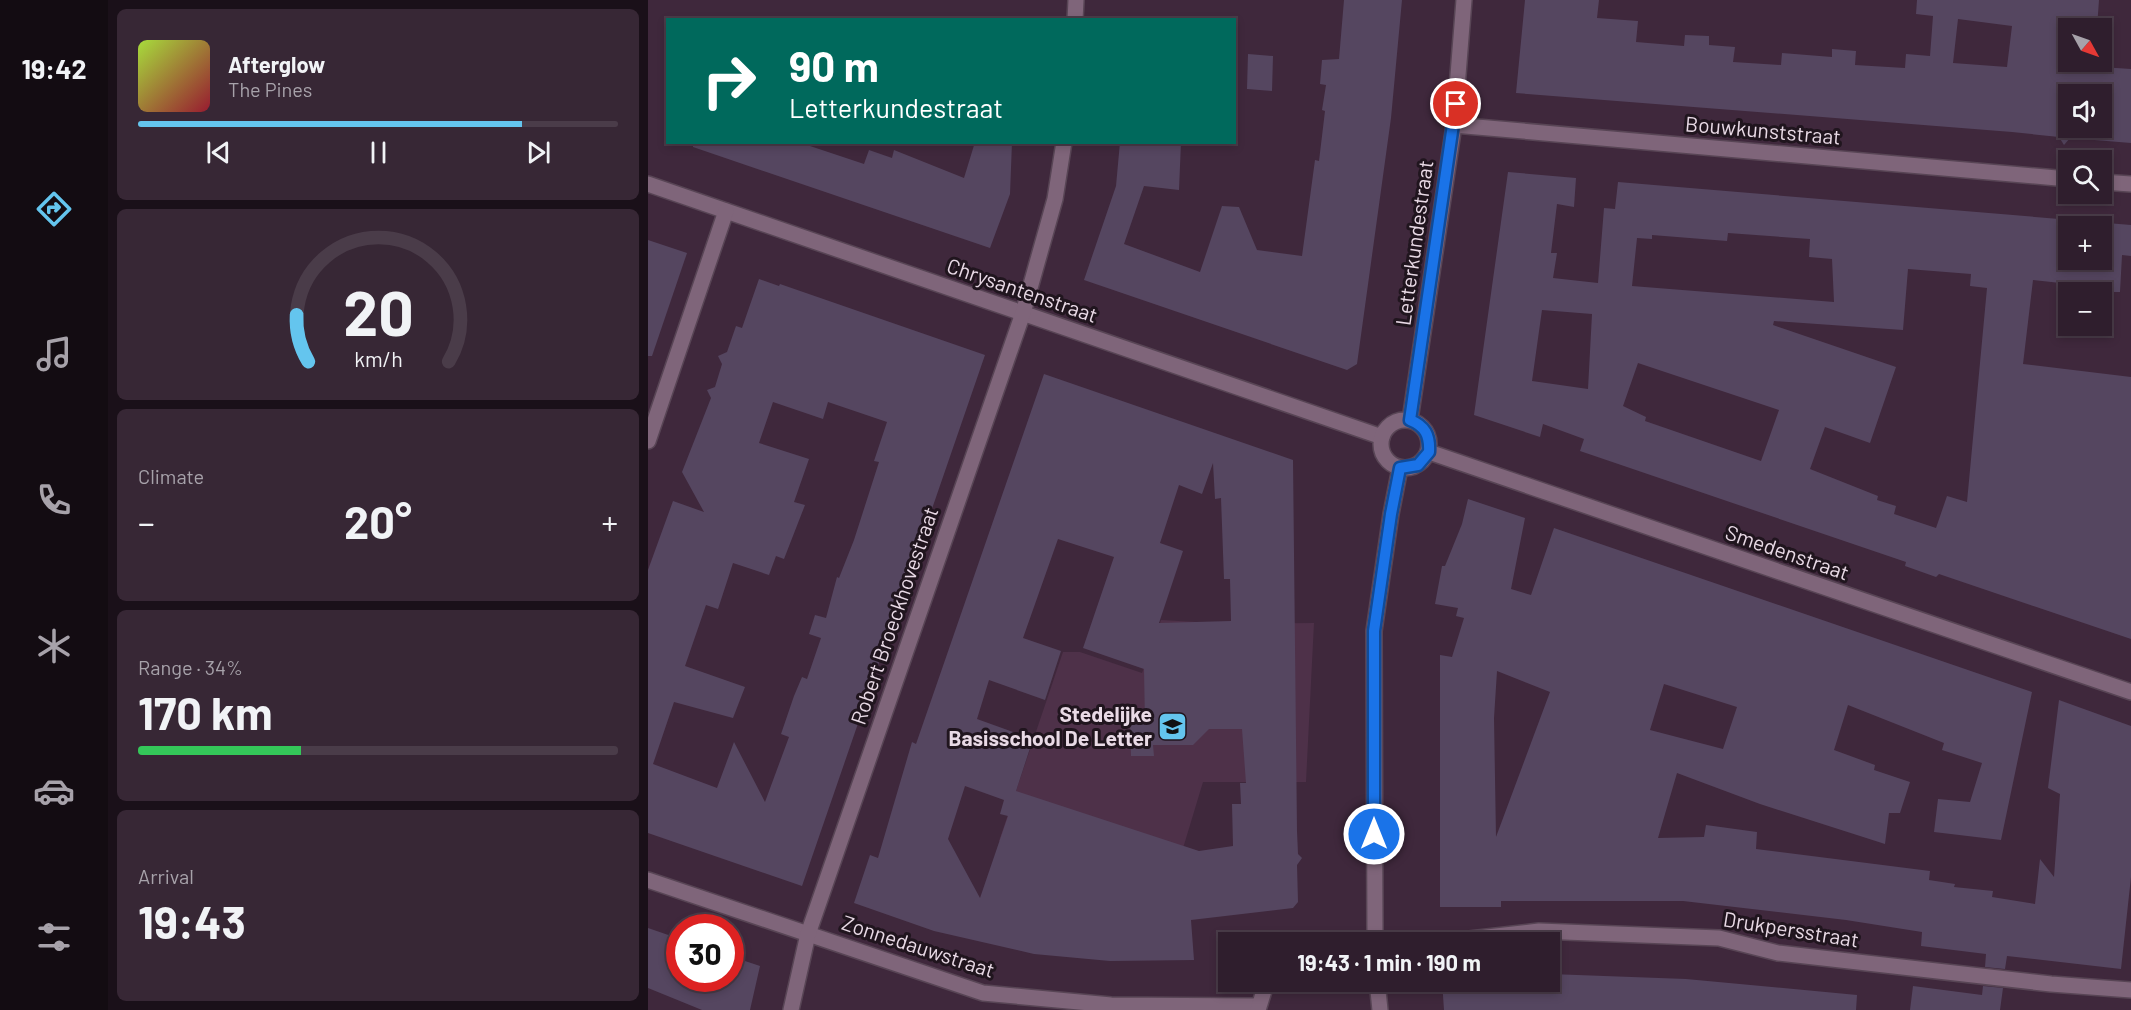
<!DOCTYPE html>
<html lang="en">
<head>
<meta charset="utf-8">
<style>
	:root { --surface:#2f1e2d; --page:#372735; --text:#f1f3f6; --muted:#a7a2aa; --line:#4a3c49; --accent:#64c5ee }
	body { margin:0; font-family:Barlow,sans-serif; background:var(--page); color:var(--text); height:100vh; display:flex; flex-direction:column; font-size:22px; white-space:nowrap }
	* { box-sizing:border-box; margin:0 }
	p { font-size:20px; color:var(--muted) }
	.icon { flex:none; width:33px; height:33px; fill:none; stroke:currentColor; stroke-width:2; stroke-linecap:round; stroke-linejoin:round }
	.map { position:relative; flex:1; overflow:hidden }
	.sheet { display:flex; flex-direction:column; gap:9px; padding:9px; background:#1a1019; width:540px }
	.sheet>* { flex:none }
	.top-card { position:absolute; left:18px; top:18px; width:570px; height:126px; border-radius:0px; box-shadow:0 3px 9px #0003,0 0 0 2px var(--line); background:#00695c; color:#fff; overflow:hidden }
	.needle { width:39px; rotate:130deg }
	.tools { position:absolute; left:1410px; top:18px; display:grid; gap:12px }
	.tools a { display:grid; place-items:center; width:54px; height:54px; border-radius:0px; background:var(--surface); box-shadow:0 3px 9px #0003,0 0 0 2px var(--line); font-size:30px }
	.speed { position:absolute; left:18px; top:914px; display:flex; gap:12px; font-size:30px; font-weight:700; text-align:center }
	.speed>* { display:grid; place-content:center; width:78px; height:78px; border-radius:50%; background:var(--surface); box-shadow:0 3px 9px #0003,0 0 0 2px var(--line); line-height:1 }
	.speed .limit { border:9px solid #d22; background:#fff; color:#111 }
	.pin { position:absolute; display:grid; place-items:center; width:51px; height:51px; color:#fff; margin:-26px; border:3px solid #fff; border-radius:50%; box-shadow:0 2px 6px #0007 }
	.me { position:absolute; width:66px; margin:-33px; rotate:0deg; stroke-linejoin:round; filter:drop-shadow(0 0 4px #0008) }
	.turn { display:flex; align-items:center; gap:21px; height:126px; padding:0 24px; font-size:27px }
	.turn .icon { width:78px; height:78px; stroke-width:2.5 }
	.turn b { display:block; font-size:42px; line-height:51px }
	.big { font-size:45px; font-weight:700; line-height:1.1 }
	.sheet .card { flex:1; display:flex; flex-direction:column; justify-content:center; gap:9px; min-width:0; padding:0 21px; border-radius:9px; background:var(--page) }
	.sheet .dial { align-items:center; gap:0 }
	.dial svg { height:156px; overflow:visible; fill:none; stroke:var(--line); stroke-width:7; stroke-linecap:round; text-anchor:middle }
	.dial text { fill:var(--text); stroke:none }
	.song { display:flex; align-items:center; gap:18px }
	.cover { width:72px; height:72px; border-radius:9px; background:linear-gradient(135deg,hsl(80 70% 55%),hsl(350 70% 35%)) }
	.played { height:6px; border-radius:3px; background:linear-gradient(90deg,var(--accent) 80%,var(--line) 80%) }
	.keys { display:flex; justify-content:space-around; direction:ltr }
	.heat { display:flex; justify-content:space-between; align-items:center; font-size:33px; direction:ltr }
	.charge { height:9px; border-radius:4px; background:linear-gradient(90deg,#34c759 34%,var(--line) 0) }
	.trip { position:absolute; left:570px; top:932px; width:342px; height:60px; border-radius:0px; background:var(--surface); box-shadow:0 3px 9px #0003,0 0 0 2px var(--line); font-weight:700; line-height:60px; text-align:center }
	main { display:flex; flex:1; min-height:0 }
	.dock { display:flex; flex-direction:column; width:108px; justify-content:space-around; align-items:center; background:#130c12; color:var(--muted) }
	.dock .icon { width:42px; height:42px }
	.dock .selected { color:var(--accent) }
	.dock b { font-size:27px; color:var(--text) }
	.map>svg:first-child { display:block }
</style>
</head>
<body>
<main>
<nav class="dock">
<b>19:42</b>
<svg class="icon selected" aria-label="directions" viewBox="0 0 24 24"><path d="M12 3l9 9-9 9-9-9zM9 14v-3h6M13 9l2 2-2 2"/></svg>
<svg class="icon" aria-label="music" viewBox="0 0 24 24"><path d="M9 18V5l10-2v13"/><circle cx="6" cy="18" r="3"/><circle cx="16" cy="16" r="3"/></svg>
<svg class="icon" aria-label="phone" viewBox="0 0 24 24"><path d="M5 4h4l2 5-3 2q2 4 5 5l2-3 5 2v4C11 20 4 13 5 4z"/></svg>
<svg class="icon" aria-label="climate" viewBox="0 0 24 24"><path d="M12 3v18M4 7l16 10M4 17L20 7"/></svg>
<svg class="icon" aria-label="car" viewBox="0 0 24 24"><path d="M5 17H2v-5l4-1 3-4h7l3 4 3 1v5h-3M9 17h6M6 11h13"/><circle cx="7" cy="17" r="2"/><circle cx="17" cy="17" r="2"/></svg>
<svg class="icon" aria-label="filters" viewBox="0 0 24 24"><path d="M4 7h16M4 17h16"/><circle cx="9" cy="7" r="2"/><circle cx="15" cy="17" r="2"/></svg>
</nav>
<section class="sheet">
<div class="card">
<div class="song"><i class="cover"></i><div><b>Afterglow</b><p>The Pines</p></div></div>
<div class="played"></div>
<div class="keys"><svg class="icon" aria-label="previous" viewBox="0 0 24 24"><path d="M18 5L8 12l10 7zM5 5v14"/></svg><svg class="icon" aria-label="pause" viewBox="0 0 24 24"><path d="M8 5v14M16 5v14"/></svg><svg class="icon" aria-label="next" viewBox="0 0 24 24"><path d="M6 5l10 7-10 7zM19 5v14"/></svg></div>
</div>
<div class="card dial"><svg viewBox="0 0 100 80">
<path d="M14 69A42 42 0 1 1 86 69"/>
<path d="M14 69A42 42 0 0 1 8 45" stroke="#64c5ee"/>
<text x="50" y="56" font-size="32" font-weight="700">20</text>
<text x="50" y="72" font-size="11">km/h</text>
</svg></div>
<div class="card"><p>Climate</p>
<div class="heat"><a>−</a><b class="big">20°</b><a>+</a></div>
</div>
<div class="card"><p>Range · 34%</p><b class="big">170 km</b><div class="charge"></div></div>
<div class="card"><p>Arrival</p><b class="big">19:43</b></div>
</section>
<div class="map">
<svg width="1483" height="1010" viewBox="0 0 1483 1010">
	<rect width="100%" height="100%" fill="#3f283c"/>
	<!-- built -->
	<polygon fill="#4e3149" points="513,620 585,624 666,623 658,782 555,782 520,898 351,841 415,652 432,652 494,673"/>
	<!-- building -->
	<g fill="#554660" fill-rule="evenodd">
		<polygon points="696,0 754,0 743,118 709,364 699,370 436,280 468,186 472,142 533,142 531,190 496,186 476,244 552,272 574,206 591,207 609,250 654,256 667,160 671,161 677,111 674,110 678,85 672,84 674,60 691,59"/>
		<path d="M877 0H951L949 18 990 21 988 42 1036 46 1037 35 1061 36V45L1087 47 1085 62 1133 65 1134 53 1184 57V49L1208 51 1207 65 1257 68 1258 54 1282 56 1285 16 1268 14 1269 0H1451L1449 28H1420V62H1453V67L1483 69V143L1422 138 1416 145 1411 137 1364 132 868 93ZM1310 19 1364 26 1359 67 1305 63ZM1420 94H1454V128H1420Z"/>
		<polygon points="600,54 625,56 624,91 599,89"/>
		<polygon points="45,142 150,142 216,164 221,150 244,158 246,150 316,178 327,142 364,142 362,194 342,248 45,147"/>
		<path d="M860 172 928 178 926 207 909 204 903 253H909L905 278 950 283 956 208 967 209 970 182 1483 225V256L1474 255 1472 292H1448L1449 287 1385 280 1375 364 1483 377V639L1291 574 1288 577 1257 566 1258 562 932 451 936 439 895 424 892 437 826 415ZM1420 226H1454V260H1420ZM1080 233 1162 239 1161 257 1184 259 1186 302 984 286 989 238 1004 239V235L1079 241ZM1260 269 1323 274 1322 286 1339 288 1319 502 1299 496 1288 528 1246 514 1248 506 1229 500 1230 496 1162 469 1177 427 1222 443 1248 367 1125 325 1126 321 1255 330ZM894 310 944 314 940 389 884 381ZM990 363 1131 410 1113 461 997 421 998 417 975 406Z"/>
		<polygon points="0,240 39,253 4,356 0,356"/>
		<path d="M111 279 131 286 132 284 337 355 154 886 0 833V570L25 501 56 512 34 472 63 398 59 390 67 387 74 364 70 356 79 352 88 326 94 328ZM125 402 175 419 180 402 239 422 226 461 231 462 206 540 191 578 189 577 178 618 167 615 161 634 173 638 159 679 154 677 146 696 133 734 141 737 117 802 86 742 69 788 5 764 26 702 85 718 97 687 37 666 58 605 70 609 85 563 121 575 128 556 136 559 157 505 146 502 161 459 111 443Z"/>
		<path d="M396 374 645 460 649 831 650 854 654 858 649 865 650 902 645 908 543 920 546 960 462 961 386 954 286 931 206 903 222 855 230 858 264 742 268 744ZM565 463 567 499 573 498 576 579H582L583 621 511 623 535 551 512 543 531 485 554 494ZM410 539 466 557 435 648 496 669 497 723H482L483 756H506L505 745H545L561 729H594L598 783H592L593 804H584L585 846 551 851 368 791 385 739 329 719 341 680 397 700 413 651 375 638ZM317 786 356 800 352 814 360 816 332 898 300 839Z"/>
		<path d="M820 499 877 518 863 589 883 595 906 528 1384 692 1353 840 1286 832 1290 799 1322 802 1334 763 1294 750 1296 743 1200 705 1186 750 1227 765 1226 770 1262 782 1252 813H1241L1237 844 1112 804 1029 773 1010 838 1056 837 1058 825 1109 832 1108 849 1282 871 1281 880 1307 884 1306 887 1345 891 1344 897 1387 904 1392 859 1406 877 1412 794 1400 788 1411 700 1483 726V877L1473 969 1359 956 1357 969 1337 967 1338 954 1273 946 1274 932 1198 920 1035 901H853V907H792V655L804 657 816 618 808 616 810 608 787 604 794 566H797L814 524ZM849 671 902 692 848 837 846 718ZM1016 684 1089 707 1075 749 1002 730Z"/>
		<polygon points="0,928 32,939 32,978 82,978 82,956 112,966 102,1010 54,1010 0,988"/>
		<polygon points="902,974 1038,979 1209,995 1208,1010 796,1010 794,981 902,981"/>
		<polygon points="1265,986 1334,995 1335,986 1355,988 1352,1010 1262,1010"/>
	</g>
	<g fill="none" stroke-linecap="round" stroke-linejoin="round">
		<defs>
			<g id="street">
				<polyline points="427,20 428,0"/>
				<polyline points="806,125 1420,179"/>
				<polyline points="1454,182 1483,184"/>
				<polyline points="0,184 734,437"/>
				<circle cx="757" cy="444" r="24"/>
				<polyline points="762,420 806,125 816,0"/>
				<polyline points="0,441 78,211"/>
				<polyline points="781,452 1483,692"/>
				<polyline points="0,880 335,993 463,1005 609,1006"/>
				<polyline points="727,942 726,631 743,514 752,468"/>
				<polyline points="795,942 891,931 1071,938 1130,953 1403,984 1483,990"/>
				<polyline points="729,981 732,1010"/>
				<polyline points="143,1010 160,934 375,313 407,199 416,142"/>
				<polyline points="610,1010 619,981"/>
			</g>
		</defs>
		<!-- street casing -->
		<use href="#street" stroke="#584555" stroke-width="18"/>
		<!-- street -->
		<use href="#street" stroke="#7f657a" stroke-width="15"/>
	</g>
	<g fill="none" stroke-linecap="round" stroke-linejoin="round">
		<defs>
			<path id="route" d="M726 834V631L743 514 752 468 770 465 781 452C782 435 777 426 762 420L808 104"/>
		</defs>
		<!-- route casing -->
		<use href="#route" stroke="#114b97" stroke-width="15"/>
		<!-- route -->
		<use href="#route" stroke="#1a73e8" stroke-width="10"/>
	</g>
	<!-- icons -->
	<defs>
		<symbol id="school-square" viewBox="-11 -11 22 22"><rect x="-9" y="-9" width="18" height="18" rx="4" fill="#64c5ee" stroke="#20151e"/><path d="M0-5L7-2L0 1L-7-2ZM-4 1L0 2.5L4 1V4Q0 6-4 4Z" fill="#111"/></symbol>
	</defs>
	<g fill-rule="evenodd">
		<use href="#school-square" x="508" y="710" width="33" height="33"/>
	</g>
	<g text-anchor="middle" stroke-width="6" stroke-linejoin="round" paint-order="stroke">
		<!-- street labels -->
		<g font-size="21" fill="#e9dae6" stroke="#20151e">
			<text transform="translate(1115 131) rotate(5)" y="7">Bouwkunststraat</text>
			<text transform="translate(767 243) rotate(-82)" y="7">Letterkundestraat</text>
			<text transform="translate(374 291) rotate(19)" y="7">Chrysantenstraat</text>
			<text transform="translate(1139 553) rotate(19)" y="7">Smedenstraat</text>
			<text transform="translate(247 616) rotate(-71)" y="7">Robert Broeckhovestraat</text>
			<text transform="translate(1143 930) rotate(9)" y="7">Drukpersstraat</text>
			<text transform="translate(270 947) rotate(18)" y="7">Zonnedauwstraat</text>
		</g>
		<!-- poi labels -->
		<g font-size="21" font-weight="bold" fill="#e9dae6" stroke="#20151e" text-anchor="end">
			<text x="504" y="722">Stedelijke<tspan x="504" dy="24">Basisschool De Letter</tspan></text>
		</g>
	</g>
</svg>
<div class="tools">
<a><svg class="needle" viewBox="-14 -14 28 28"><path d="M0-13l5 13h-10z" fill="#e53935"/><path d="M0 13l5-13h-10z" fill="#a7a2aa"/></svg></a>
<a><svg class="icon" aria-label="sound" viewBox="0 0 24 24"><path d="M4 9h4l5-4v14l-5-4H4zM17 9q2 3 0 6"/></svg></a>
<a><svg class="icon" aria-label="search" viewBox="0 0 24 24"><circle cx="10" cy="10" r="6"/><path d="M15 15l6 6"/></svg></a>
<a>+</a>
<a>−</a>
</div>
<div class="speed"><div class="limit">30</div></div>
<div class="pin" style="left:808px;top:104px;background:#d93025"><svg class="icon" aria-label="arrive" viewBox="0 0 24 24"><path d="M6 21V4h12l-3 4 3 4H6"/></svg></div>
<svg class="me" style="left:726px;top:834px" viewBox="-20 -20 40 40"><circle r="17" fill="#1a73e8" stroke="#fff" stroke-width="3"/><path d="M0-11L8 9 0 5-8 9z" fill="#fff"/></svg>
<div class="trip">19:43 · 1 min · 190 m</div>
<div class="top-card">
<div class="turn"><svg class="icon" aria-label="right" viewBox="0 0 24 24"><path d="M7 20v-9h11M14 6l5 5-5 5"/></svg><div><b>90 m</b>Letterkundestraat</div></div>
</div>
</div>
</main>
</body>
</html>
